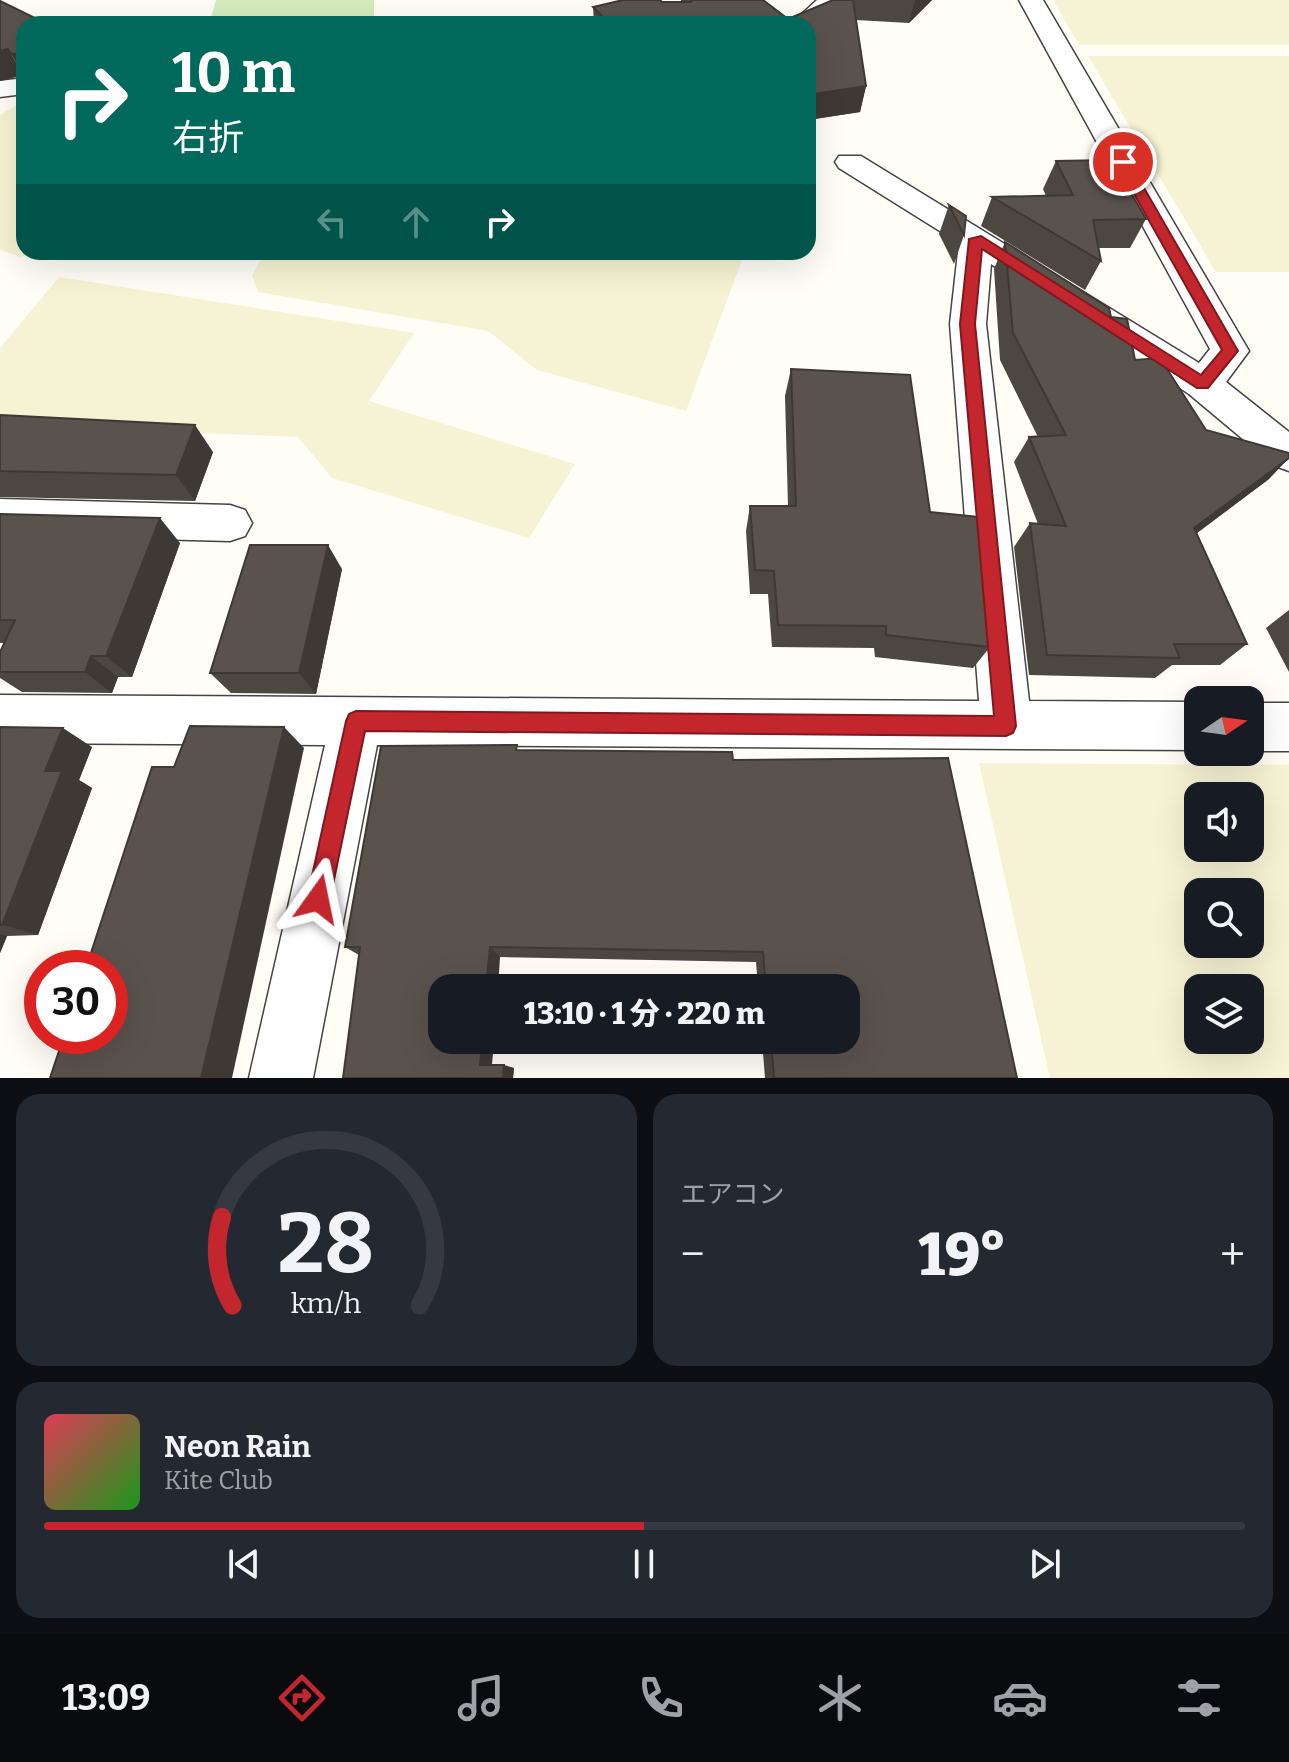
<!DOCTYPE html>
<html lang="ja">
<head>
<meta charset="utf-8">
<style>
	:root { --surface:#171b24; --page:#242831; --text:#f1f3f6; --muted:#9ea1a6; --line:#363941; --accent:#c4262e }
	body { margin:0; font-family:Bitter,"Noto Sans JP",serif; background:var(--page); color:var(--text); height:100vh; display:flex; flex-direction:column; font-size:30px; white-space:nowrap }
	* { box-sizing:border-box; margin:0 }
	p { font-size:26px; color:var(--muted) }
	.icon { flex:none; width:44px; height:44px; fill:none; stroke:currentColor; stroke-width:2; stroke-linecap:round; stroke-linejoin:round }
	.map { position:relative; height:1078px; overflow:hidden }
	.panel { display:flex; flex-direction:column; gap:16px; padding:16px; background:#0d0f14; flex:1 }
	.panel>* { flex:none }
	.top-card { position:absolute; left:16px; top:16px; width:800px; height:244px; border-radius:24px; box-shadow:0 8px 32px #0002; background:#00695c; color:#fff; overflow:hidden }
	.needle { width:52px; rotate:77deg }
	.fabs { position:absolute; left:1184px; top:686px; display:grid; gap:16px }
	.fabs a { display:grid; place-items:center; width:80px; height:80px; border-radius:16px; background:var(--surface); box-shadow:0 8px 32px #0002; font-size:40px }
	.speed { position:absolute; left:24px; top:950px; display:flex; gap:16px; font-size:40px; font-weight:700; text-align:center }
	.speed>* { display:grid; place-content:center; width:104px; height:104px; border-radius:50%; background:var(--surface); box-shadow:0 8px 32px #0002; line-height:1 }
	.speed .limit { border:12px solid #d22; background:#fff; color:#111 }
	.pin { position:absolute; display:grid; place-items:center; width:68px; height:68px; color:#fff; margin:-34px; border:4px solid #fff; border-radius:50%; box-shadow:0 2px 8px #0007 }
	.me { position:absolute; width:88px; margin:-44px; rotate:12deg; stroke-linejoin:round; filter:drop-shadow(0 0 6px #0008) }
	.turn { display:flex; align-items:center; gap:28px; height:168px; padding:0 24px; font-size:36px }
	.turn .icon { width:104px; height:104px; stroke-width:2.5 }
	.turn b { display:block; font-size:56px; line-height:68px }
	.lanes { display:flex; align-items:center; height:76px; padding:0 24px; background:#0003; justify-content:center; gap:40px; direction:ltr }
	.lanes .off { opacity:.35 }
	.big { font-size:60px; font-weight:800; line-height:1.1 }
	.panel .card { flex:1; display:flex; flex-direction:column; justify-content:center; gap:12px; min-width:0; padding:0 28px; border-radius:24px; background:var(--page) }
	.panel .dial { align-items:center; gap:0 }
	.dial svg { height:208px; overflow:visible; fill:none; stroke:var(--line); stroke-width:7; stroke-linecap:round; text-anchor:middle }
	.dial text { fill:var(--text); stroke:none }
	.song { display:flex; align-items:center; gap:24px }
	.cover { width:96px; height:96px; border-radius:12px; background:linear-gradient(135deg,hsl(350 70% 55%),hsl(120 70% 35%)) }
	.played { height:8px; border-radius:4px; background:linear-gradient(90deg,var(--accent) 50%,var(--line) 50%) }
	.keys { display:flex; justify-content:space-around; direction:ltr }
	.heat { display:flex; justify-content:space-between; align-items:center; font-size:44px; direction:ltr }
	.panel .tiles { flex:1; display:grid; gap:16px; grid-template-columns:1fr 1fr }
	.card:last-child { grid-column:span 2 }
	.trip { position:absolute; left:428px; top:974px; width:432px; height:80px; border-radius:24px; background:var(--surface); box-shadow:0 8px 32px #0002; font-weight:800; line-height:80px; text-align:center }
	.tabs { display:flex; height:128px; justify-content:space-around; align-items:center; background:#090b0e; color:var(--muted) }
	.tabs .icon { width:56px; height:56px }
	.tabs .on { color:var(--accent) }
	.tabs b { font-size:36px; color:var(--text) }
	.map>svg:first-child { display:block }
</style>
</head>
<body>
<div class="map">
<svg width="1289" height="1078" viewBox="0 0 1289 1078">
	<rect width="100%" height="100%" fill="#fffdf5"/>
	<!-- farmland -->
	<g fill="#f6f3d4" fill-rule="evenodd">
		<polygon points="1053,0 1289,0 1289,45 1079,45"/>
		<polygon points="1088,56 1289,56 1289,272 1216,272"/>
		<polygon points="24,101 24,252 40,252 20,257 0,250 0,115"/>
		<polygon points="265,252 745,252 686,411 537,370 488,331 258,292 252,275"/>
		<polygon points="59,277 414,333 369,401 575,464 529,538 332,478 298,437 0,425 0,348"/>
		<path d="M979 763 1289 765V1078H1050ZM1250 796V848H1198V796ZM1250 892V944H1198V892ZM1250 988V1040H1198V988Z"/>
	</g>
	<!-- green -->
	<polygon fill="#d5ebbd" points="216,0 374,0 374,24 209,24"/>
	<g fill="none" stroke-linecap="round" stroke-linejoin="round">
		<defs>
			<g id="minor">
				<polygon points="817,0 844,0 813,29 808,31 808,24 791,24"/>
				<polygon points="1019,0 1043,0 1249,351 1226,382 1289,432 1289,471 1275,466 1189,394 991,264 986,324 1029,701 1198,702 1198,750 377,745 313,1078 249,1078 325,745 0,743 0,695 979,701 950,324 959,243 839,168 835,162 839,156 861,156 1199,363 1210,349"/>
				<polygon points="24,78 24,94 0,97 0,81"/>
				<polygon points="0,499 230,505 245,510 252,523 245,536 230,541 0,535"/>
				<rect x="1250" y="703" width="39" height="48"/>
			</g>
		</defs>
		<!-- minor casing -->
		<use href="#minor" stroke="#444" stroke-width="3"/>
		<!-- minor -->
		<use href="#minor" fill="#fff" fill-rule="evenodd"/>
	</g>
	<!-- wall -->
	<g fill="#4d4742">
		<polygon points="681,0 763,0 788,19 833,0 932,0 909,23 856,20 866,86 860,112 808,120 808,24 594,24 593,7 662,2 681,2"/>
		<polygon points="1056,161 1146,219 1130,248 1098,248 1101,261 1085,290 981,226 992,197 1046,196 1043,189"/>
		<polygon points="949,205 964,235 954,264 939,234"/>
		<polygon points="1005,242 1111,317 1135,360 1206,430 1269,479 1196,533 1247,644 1220,665 1172,665 1155,678 1029,675 1014,547 1030,523 1038,524 1014,462 1029,437 1038,437 1000,360 994,269"/>
		<polygon points="791,369 930,512 990,647 973,668 875,657 874,648 772,647 768,594 750,594 746,531 750,506 788,506 785,396"/>
		<polygon points="0,415 213,452 195,501 0,497"/>
		<polygon points="0,514 180,543 132,677 118,677 112,693 22,692 0,678 0,652 5,643 0,643"/>
		<polygon points="342,569 316,694 231,693 210,673"/>
		<polygon points="1289,610 1289,672 1266,628"/>
		<polygon points="0,727 92,747 79,780 92,788 38,935 7,936 0,953"/>
		<polygon points="519,750 733,760 1017,1078 765,1078 762,1040 846,1040 846,988 758,988 756,962 500,957 442,1040 494,1040 492,1065 514,1068 513,1078 343,1078 359,955 345,947"/>
	</g>
	<!-- shaded-wall -->
	<g fill="#3f3936">
		<polygon points="915,0 932,0 909,23"/>
		<polygon points="8,49 24,75 0,81 0,51"/>
		<polygon points="24,53 24,75 11,54"/>
		<polygon points="866,86 860,112 808,120 808,95"/>
		<polygon points="195,425 213,452 195,501 176,475"/>
		<polygon points="1289,458 1269,479 1172,552 1194,528"/>
		<polygon points="160,518 180,543 132,677 106,656"/>
		<polygon points="328,545 342,569 316,694 299,673"/>
		<polygon points="91,656 118,677 112,693 85,672"/>
		<polygon points="284,727 304,748 232,1078 201,1078"/>
		<polygon points="63,728 92,747 79,780 92,788 38,935 2,925 45,771"/>
		<polygon points="0,934 7,936 0,953"/>
		<polygon points="490,947 500,957 498,988 486,988"/>
		<polygon points="482,1040 494,1040 491,1068 480,1065"/>
		<polygon points="504,1065 514,1068 513,1078 503,1078"/>
	</g>
	<!-- building -->
	<g fill="#5a524d" stroke="#3f3936" stroke-width="2">
		<polygon points="623,0 660,0 662,2 691,2 692,0 763,0 788,19 833,0 853,0 866,86 808,95 808,24 610,24 593,7"/>
		<polygon points="0,1 47,24 24,24 24,53 11,54 8,49 0,51"/>
		<polygon points="1112,160 1146,219 1093,220 1101,261 992,197 1073,195 1056,161"/>
		<polygon points="949,205 966,216 964,235"/>
		<polygon points="1005,242 1109,308 1111,317 1127,319 1135,360 1160,358 1206,430 1289,453 1289,458 1194,528 1247,644 1174,644 1180,658 1047,655 1030,523 1066,526 1029,437 1066,435 1013,333"/>
		<polygon points="791,369 910,375 930,512 978,517 990,647 886,635 886,626 778,625 774,571 755,570 750,506 796,506"/>
		<polygon points="0,415 195,425 176,475 0,471"/>
		<polygon points="0,514 160,518 106,656 91,656 85,672 0,672 0,652 15,620 0,620"/>
		<polygon points="250,545 328,545 299,673 210,673"/>
		<polygon points="190,726 284,727 201,1078 50,1078 64,1036 110,1036 110,968 86,968 152,767 174,767"/>
		<polygon points="0,727 63,728 45,771 62,771 2,925 0,925"/>
		<polygon points="517,745 516,750 732,752 733,760 948,758 1017,1078 774,1078 771,1040 846,1040 846,988 766,988 763,952 490,947 486,988 442,988 442,1040 482,1040 480,1065 504,1065 503,1078 343,1078 360,947 345,947 381,746"/>
	</g>
	<!-- route -->
	<polygon fill="#c4262e" stroke="#7f191e" stroke-width="2" points="1123,158 1129,162 1238,351 1208,388 1197,388 982,249 975,324 1016,726 1013,733 1006,736 365,731 330,899 327,908 318,911 310,908 307,899 346,721 349,714 356,711 994,716 960,324 969,239 981,236 1201,375 1222,350 1116,162"/>
</svg>
<div class="fabs">
<a><svg class="needle" viewBox="-14 -14 28 28"><path d="M0-13l5 13h-10z" fill="#e53935"/><path d="M0 13l5-13h-10z" fill="#9ea1a6"/></svg></a>
<a><svg class="icon" aria-label="sound" viewBox="0 0 24 24"><path d="M4 9h4l5-4v14l-5-4H4zM17 9q2 3 0 6"/></svg></a>
<a><svg class="icon" aria-label="search" viewBox="0 0 24 24"><circle cx="10" cy="10" r="6"/><path d="M15 15l6 6"/></svg></a>
<a><svg class="icon" aria-label="layers" viewBox="0 0 24 24"><path d="M12 4l9 5-9 5-9-5zM3 14l9 5 9-5"/></svg></a>
</div>
<div class="speed"><div class="limit">30</div></div>
<div class="pin" style="left:1123px;top:162px;background:#d93025"><svg class="icon" aria-label="arrive" viewBox="0 0 24 24"><path d="M6 21V4h12l-3 4 3 4H6"/></svg></div>
<svg class="me" style="left:318px;top:899px" viewBox="-20 -20 40 40"><path d="M0-17L14 15 0 8-14 15z" fill="#c4262e" stroke="#fff" stroke-width="4"/></svg>
<div class="trip">13:10 · 1 分 · 220 m</div>
<div class="top-card">
<div class="turn"><svg class="icon" aria-label="right" viewBox="0 0 24 24"><path d="M7 20v-9h11M14 6l5 5-5 5"/></svg><div><b>10 m</b>右折</div></div>
<div class="lanes"><svg class="icon off" aria-label="left" viewBox="0 0 24 24"><path d="M17 20v-9H6M10 6l-5 5 5 5"/></svg><svg class="icon off" aria-label="ahead" viewBox="0 0 24 24"><path d="M12 20V5M6 11l6-6 6 6"/></svg><svg class="icon" aria-label="right" viewBox="0 0 24 24"><path d="M7 20v-9h11M14 6l5 5-5 5"/></svg></div>
</div>
</div>
<section class="panel">
<div class="tiles">
<div class="card dial"><svg viewBox="0 0 100 80">
<path d="M14 69A42 42 0 1 1 86 69"/>
<path d="M14 69A42 42 0 0 1 10 35" stroke="#c4262e"/>
<text x="50" y="56" font-size="32" font-weight="700">28</text>
<text x="50" y="72" font-size="11">km/h</text>
</svg></div>
<div class="card"><p>エアコン</p>
<div class="heat"><a>−</a><b class="big">19°</b><a>+</a></div>
</div>
<div class="card">
<div class="song"><i class="cover"></i><div><b>Neon Rain</b><p>Kite Club</p></div></div>
<div class="played"></div>
<div class="keys"><svg class="icon" aria-label="previous" viewBox="0 0 24 24"><path d="M18 5L8 12l10 7zM5 5v14"/></svg><svg class="icon" aria-label="pause" viewBox="0 0 24 24"><path d="M8 5v14M16 5v14"/></svg><svg class="icon" aria-label="next" viewBox="0 0 24 24"><path d="M6 5l10 7-10 7zM19 5v14"/></svg></div>
</div>
</div>
</section>
<nav class="tabs">
<b>13:09</b>
<svg class="icon on" aria-label="directions" viewBox="0 0 24 24"><path d="M12 3l9 9-9 9-9-9zM9 14v-3h6M13 9l2 2-2 2"/></svg>
<svg class="icon" aria-label="music" viewBox="0 0 24 24"><path d="M9 18V5l10-2v13"/><circle cx="6" cy="18" r="3"/><circle cx="16" cy="16" r="3"/></svg>
<svg class="icon" aria-label="phone" viewBox="0 0 24 24"><path d="M5 4h4l2 5-3 2q2 4 5 5l2-3 5 2v4C11 20 4 13 5 4z"/></svg>
<svg class="icon" aria-label="climate" viewBox="0 0 24 24"><path d="M12 3v18M4 7l16 10M4 17L20 7"/></svg>
<svg class="icon" aria-label="car" viewBox="0 0 24 24"><path d="M5 17H2v-5l4-1 3-4h7l3 4 3 1v5h-3M9 17h6M6 11h13"/><circle cx="7" cy="17" r="2"/><circle cx="17" cy="17" r="2"/></svg>
<svg class="icon" aria-label="filters" viewBox="0 0 24 24"><path d="M4 7h16M4 17h16"/><circle cx="9" cy="7" r="2"/><circle cx="15" cy="17" r="2"/></svg>
</nav>
</body>
</html>
